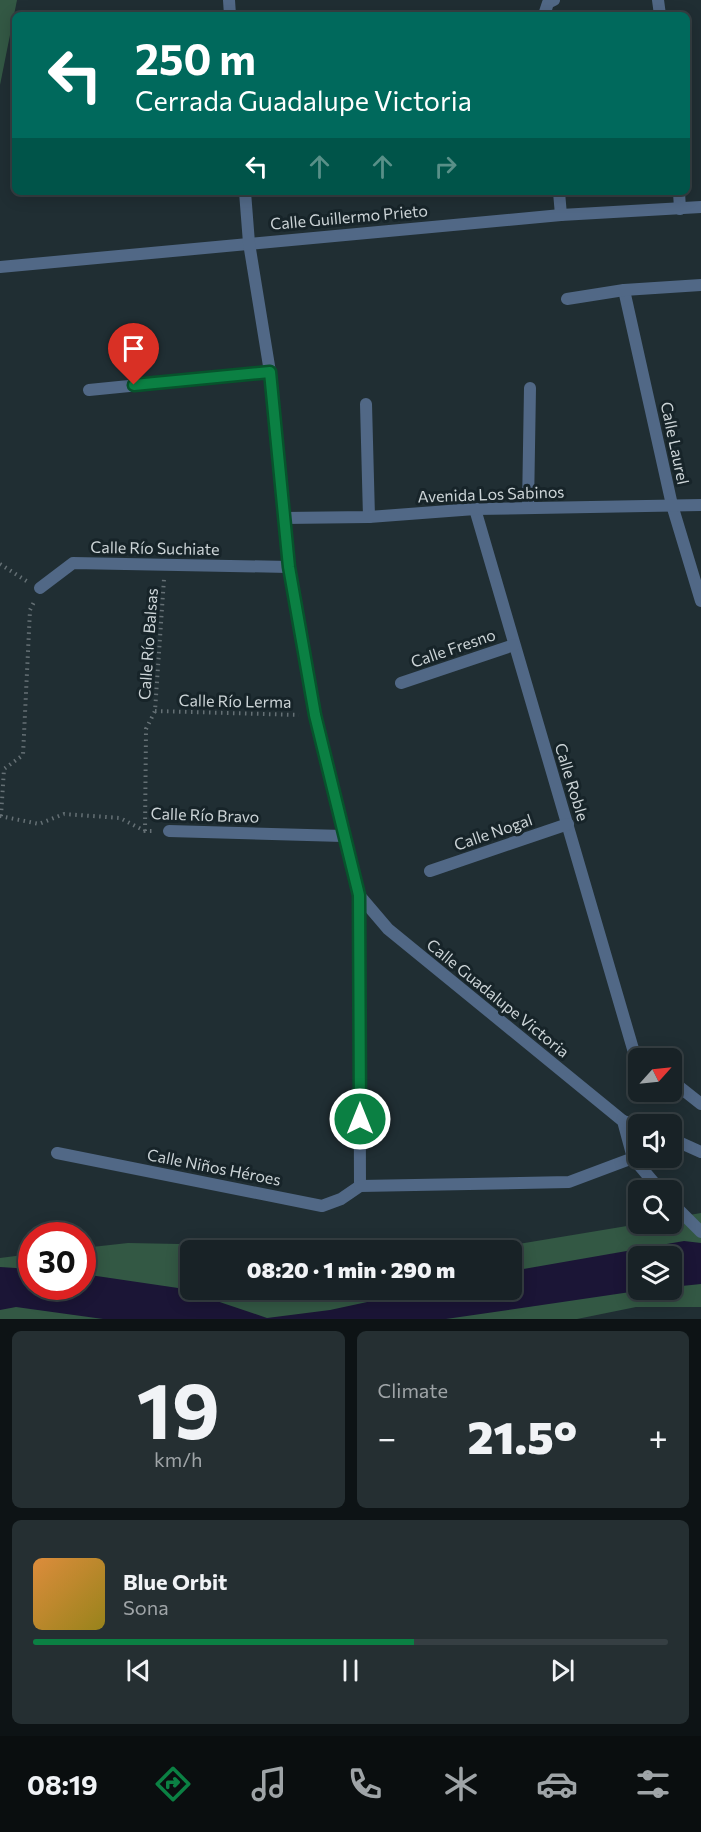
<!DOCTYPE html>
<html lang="en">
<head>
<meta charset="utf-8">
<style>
	:root { --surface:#182226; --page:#252f32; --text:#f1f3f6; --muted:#9fa4a7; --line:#363f43; --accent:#0b8043 }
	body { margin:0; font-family:Commissioner,sans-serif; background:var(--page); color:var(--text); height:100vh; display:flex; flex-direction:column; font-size:22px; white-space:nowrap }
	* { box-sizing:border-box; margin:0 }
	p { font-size:20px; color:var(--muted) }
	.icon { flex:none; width:33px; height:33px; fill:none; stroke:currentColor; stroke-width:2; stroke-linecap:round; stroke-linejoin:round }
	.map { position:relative; height:1319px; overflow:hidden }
	.drawer { display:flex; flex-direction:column; gap:12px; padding:12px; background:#0d1315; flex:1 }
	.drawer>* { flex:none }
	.hud { position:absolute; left:12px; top:12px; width:678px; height:183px; border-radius:9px; box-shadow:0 3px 15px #0003,0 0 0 2px var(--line); background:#00695c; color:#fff; overflow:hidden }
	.needle { width:39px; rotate:63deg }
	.tools { position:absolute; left:628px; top:1048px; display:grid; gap:12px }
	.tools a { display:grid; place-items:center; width:54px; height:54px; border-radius:9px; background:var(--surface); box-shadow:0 3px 15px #0003,0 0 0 2px var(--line); font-size:30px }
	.speed { position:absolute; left:18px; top:1222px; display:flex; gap:12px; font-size:30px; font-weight:700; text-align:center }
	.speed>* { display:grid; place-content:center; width:78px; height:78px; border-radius:50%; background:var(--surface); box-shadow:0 3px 15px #0003,0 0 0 2px var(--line); line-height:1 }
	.speed .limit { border:9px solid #d22; background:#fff; color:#111 }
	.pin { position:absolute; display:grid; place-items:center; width:51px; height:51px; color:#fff; margin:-62px -26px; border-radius:50% 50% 50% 0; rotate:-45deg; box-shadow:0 0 6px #0007 }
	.pin .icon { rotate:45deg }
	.me { position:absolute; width:66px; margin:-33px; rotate:0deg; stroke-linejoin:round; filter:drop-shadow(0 0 4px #0008) }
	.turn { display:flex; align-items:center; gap:21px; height:126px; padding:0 24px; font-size:27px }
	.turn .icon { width:78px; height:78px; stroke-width:2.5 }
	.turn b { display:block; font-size:42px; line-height:51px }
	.lanes { display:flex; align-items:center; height:57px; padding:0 24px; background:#0003; justify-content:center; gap:30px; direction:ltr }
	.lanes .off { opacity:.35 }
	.big { font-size:45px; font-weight:800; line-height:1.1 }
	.drawer .tile { flex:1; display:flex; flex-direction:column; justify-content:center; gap:9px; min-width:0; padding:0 21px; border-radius:9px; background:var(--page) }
	.drawer .dial { align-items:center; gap:0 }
	.dial b { font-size:78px; line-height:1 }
	.song { display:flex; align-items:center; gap:18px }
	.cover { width:72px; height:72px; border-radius:9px; background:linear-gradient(135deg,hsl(30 70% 55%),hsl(50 70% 35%)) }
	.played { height:6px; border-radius:3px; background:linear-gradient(90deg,var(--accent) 60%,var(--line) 60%) }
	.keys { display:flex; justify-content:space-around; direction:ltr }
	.heat { display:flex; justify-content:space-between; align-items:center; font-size:33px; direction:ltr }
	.drawer .tiles { flex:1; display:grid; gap:12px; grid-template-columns:1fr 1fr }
	.tile:last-child { grid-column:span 2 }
	.trip { position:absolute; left:180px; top:1240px; width:342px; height:60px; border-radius:9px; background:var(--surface); box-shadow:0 3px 15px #0003,0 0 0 2px var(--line); font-weight:800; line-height:60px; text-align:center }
	.menu { display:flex; height:96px; justify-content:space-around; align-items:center; background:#0a0e0f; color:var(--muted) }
	.menu .icon { width:42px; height:42px }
	.menu .on { color:var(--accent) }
	.menu b { font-size:27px; color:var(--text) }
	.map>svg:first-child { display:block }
</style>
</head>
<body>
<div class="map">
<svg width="701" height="1319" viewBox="0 0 701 1319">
	<rect width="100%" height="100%" fill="#202e33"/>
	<!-- green -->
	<g fill="#335844" fill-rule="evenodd">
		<polygon points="0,0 17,0 0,85"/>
		<path d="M701 1213V1307H636L577 1319H0V1258L31 1254 32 1287H82L83 1248 128 1243 483 1250 639 1224H672V1218ZM190 1251H512V1290H190ZM639 1257H672V1290H639Z"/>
	</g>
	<!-- water -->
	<polygon fill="#1b1536" points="684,1241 701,1243 701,1284 672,1287 672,1257 639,1257 639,1290 644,1290 446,1319 103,1319 16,1307 0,1310 0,1267 31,1269 32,1287 82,1287 83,1274 178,1288 267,1318 330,1310 423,1290 512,1290 512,1271"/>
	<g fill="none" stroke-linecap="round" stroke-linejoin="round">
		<!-- path -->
		<g stroke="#657075" stroke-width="4" stroke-dasharray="1.5 4.5" stroke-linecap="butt">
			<polyline points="0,564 28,582"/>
			<polyline points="155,711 299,715"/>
			<polyline points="0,816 39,824 64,814 120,818 145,831 154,831"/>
			<polyline points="1,816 4,769 23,755 30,610 34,602"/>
			<polyline points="145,831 146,729 155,711 164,579"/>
		</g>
		<!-- minor -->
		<g stroke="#516886" stroke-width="12">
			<polyline points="658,0 660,15"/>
			<polyline points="544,15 548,3 554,0"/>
			<polyline points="559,192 561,215"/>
			<polyline points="679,192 680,209"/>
			<polyline points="0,267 561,215 701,207"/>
			<polyline points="624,290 672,505 701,601"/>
			<polyline points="567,299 624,290 701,285"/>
			<polyline points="89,390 270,372"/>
			<polyline points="366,404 369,517"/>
			<polyline points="528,507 530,388"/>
			<polyline points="475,509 633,1049 645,1059"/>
			<polyline points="283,518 369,517 475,509 701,505"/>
			<polyline points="40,588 73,563 289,567"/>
			<polyline points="401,683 514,645"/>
			<polyline points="169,831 343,836"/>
			<polyline points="430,871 568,824"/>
			<polyline points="359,895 360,1186"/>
			<polyline points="672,1081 701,1104"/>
			<polyline points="623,1121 639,1125"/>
			<polyline points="672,1139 701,1152"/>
			<polyline points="57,1153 322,1206 341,1199 360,1186"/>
			<polyline points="360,1186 569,1182 633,1158"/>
		</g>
		<!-- tertiary -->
		<g stroke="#516886" stroke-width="12">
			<polyline points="229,0 230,15"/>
			<polyline points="245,192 249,243 270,372 289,567 315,715 359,895 388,929 623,1121 633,1158 661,1191"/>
			<polyline points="672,1203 701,1232"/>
		</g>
	</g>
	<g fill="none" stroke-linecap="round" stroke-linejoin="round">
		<defs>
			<polyline id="route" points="134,385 270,372 289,567 315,715 359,895 360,1119"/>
		</defs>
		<!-- route casing -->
		<use href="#route" stroke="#07532c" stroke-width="15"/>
		<!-- route -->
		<use href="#route" stroke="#0b8043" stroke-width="10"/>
	</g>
	<g text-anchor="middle" stroke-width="6" stroke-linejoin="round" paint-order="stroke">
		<!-- street labels -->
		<g font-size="16" fill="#ccd4d7" stroke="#172429">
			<text transform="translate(349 217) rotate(-5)" y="6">Calle Guillermo Prieto</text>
			<text transform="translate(675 443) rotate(78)" y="6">Calle Laurel</text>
			<text transform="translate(491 494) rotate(-2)" y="6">Avenida Los Sabinos</text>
			<text transform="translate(155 548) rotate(1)" y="6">Calle Río Suchiate</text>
			<text transform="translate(148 644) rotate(-86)" y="6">Calle Río Balsas</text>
			<text transform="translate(453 648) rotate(-19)" y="6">Calle Fresno</text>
			<text transform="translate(235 701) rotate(1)" y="6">Calle Río Lerma</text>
			<text transform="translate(572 782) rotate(73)" y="6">Calle Roble</text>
			<text transform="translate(205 815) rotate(2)" y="6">Calle Río Bravo</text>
			<text transform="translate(493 832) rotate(-19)" y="6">Calle Nogal</text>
			<text transform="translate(498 998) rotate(39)" y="6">Calle Guadalupe Victoria</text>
			<text transform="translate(214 1167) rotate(11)" y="6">Calle Niños Héroes</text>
		</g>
	</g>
</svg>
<div class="tools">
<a><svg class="needle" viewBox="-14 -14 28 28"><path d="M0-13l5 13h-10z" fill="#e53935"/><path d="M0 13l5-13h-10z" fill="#9fa4a7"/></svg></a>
<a><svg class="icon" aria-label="sound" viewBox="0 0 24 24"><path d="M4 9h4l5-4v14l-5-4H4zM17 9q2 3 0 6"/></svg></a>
<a><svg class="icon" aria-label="search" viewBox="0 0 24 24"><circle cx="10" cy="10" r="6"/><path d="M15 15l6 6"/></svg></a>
<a><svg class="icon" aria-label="layers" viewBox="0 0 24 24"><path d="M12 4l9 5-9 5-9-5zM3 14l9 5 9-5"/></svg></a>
</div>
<div class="speed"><div class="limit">30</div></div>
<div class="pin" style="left:134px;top:385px;background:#d93025"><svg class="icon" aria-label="arrive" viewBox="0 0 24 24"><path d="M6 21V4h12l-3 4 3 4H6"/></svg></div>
<svg class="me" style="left:360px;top:1119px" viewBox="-20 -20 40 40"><circle r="17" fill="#0b8043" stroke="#fff" stroke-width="3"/><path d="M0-11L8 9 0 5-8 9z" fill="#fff"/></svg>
<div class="trip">08:20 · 1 min · 290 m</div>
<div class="hud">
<div class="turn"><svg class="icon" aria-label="left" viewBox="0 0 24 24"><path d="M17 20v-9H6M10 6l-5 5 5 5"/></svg><div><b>250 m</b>Cerrada Guadalupe Victoria</div></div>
<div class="lanes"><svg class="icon" aria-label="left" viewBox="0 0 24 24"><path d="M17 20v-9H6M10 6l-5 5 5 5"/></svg><svg class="icon off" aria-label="ahead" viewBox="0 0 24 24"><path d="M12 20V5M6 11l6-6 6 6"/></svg><svg class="icon off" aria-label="ahead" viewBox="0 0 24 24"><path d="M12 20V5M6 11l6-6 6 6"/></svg><svg class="icon off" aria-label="right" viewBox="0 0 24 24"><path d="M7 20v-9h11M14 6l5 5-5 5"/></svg></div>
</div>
</div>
<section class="drawer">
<div class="tiles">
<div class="tile dial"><b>19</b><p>km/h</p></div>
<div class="tile"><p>Climate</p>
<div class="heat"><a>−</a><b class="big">21.5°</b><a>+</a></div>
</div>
<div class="tile">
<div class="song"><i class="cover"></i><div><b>Blue Orbit</b><p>Sona</p></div></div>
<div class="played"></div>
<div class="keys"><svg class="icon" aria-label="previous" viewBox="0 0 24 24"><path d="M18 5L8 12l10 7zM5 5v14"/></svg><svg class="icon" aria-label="pause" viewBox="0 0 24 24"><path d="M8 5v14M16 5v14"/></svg><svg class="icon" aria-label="next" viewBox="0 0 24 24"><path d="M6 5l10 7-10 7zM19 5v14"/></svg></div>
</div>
</div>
</section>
<nav class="menu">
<b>08:19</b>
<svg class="icon on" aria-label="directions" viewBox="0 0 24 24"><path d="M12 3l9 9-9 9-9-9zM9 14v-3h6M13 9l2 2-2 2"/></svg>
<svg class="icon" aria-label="music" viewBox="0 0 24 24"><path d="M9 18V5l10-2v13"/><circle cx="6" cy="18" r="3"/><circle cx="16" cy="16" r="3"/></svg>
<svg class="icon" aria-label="phone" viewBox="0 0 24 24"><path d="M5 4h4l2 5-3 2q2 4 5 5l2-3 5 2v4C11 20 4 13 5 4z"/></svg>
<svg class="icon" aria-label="climate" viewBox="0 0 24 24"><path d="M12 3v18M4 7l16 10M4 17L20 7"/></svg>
<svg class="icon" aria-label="car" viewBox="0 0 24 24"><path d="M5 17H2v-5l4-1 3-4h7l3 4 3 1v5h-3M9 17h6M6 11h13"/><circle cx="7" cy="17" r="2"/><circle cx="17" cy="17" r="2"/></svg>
<svg class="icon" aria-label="filters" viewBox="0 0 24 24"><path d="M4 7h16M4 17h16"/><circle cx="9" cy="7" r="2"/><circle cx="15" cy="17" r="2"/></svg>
</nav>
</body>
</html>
